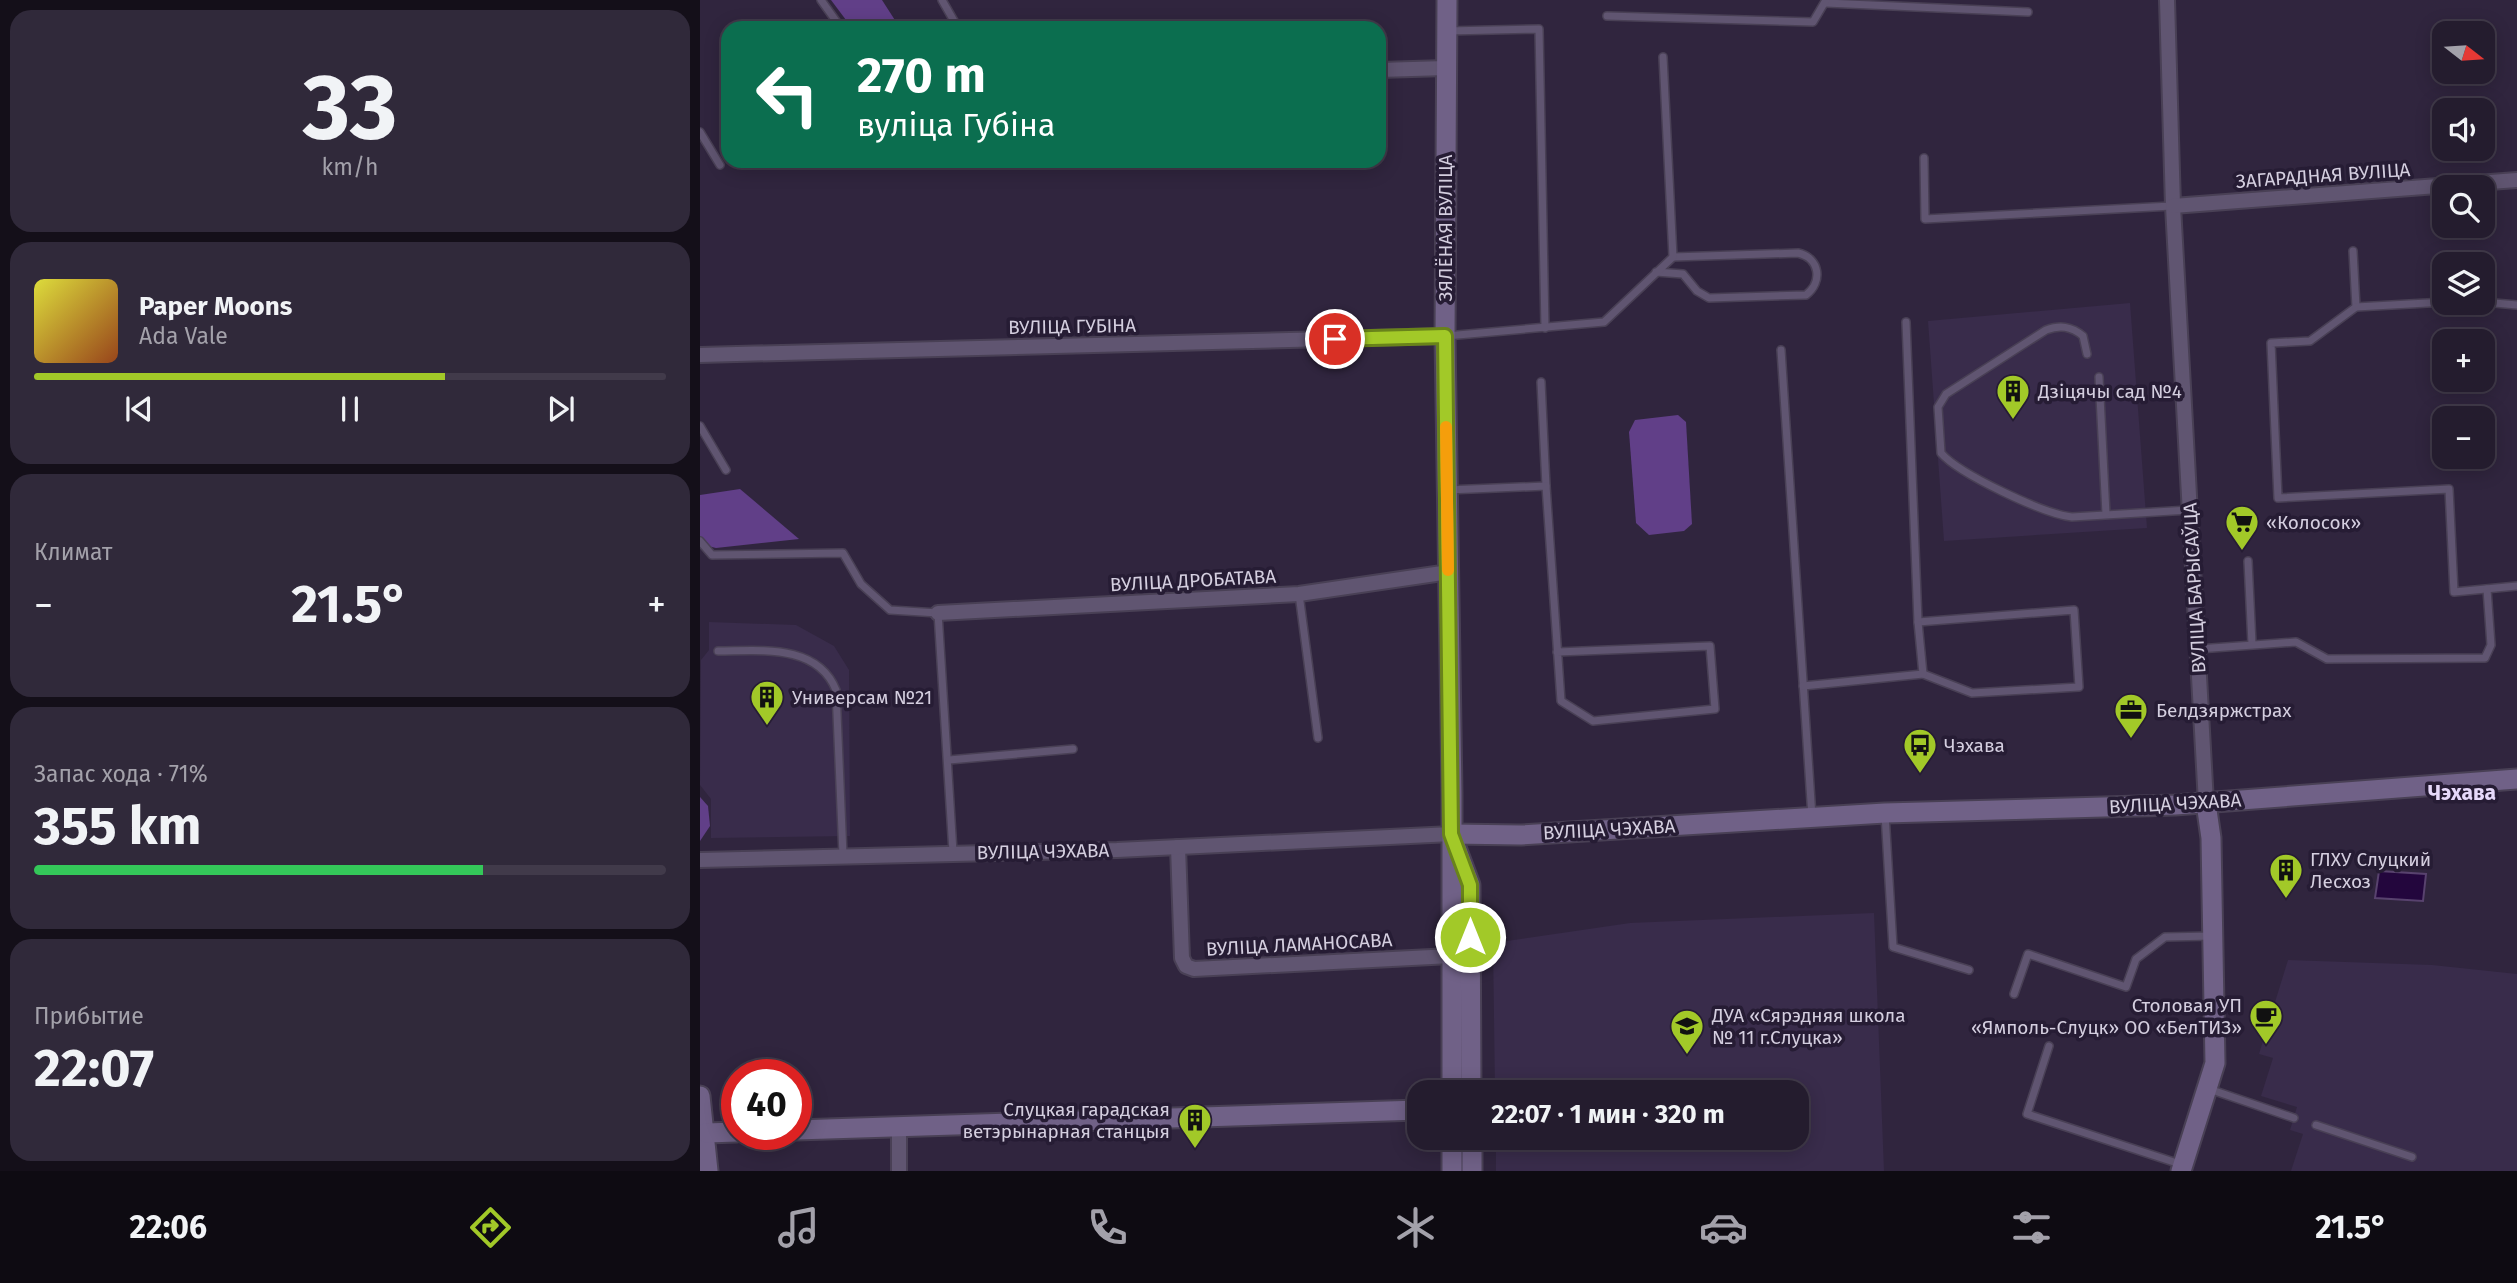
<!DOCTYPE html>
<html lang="ru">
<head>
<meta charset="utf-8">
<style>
	:root { --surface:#241c2e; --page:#30293a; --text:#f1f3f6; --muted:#a3a1aa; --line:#413a4a; --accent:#a2c928 }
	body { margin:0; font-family:"Fira Sans",sans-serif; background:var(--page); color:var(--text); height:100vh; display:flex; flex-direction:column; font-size:26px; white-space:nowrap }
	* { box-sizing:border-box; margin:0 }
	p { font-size:23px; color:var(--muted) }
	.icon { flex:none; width:38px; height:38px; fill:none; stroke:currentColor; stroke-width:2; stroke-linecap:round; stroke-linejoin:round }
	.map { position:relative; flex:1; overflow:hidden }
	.sheet { display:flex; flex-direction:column; gap:10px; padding:10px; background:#140f19; width:700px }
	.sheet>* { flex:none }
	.hud { position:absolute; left:21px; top:21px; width:665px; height:147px; border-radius:21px; box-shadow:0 4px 18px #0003,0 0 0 2px var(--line); background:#0b6e4f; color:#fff; overflow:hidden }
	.needle { width:46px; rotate:107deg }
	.tools { position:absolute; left:1732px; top:21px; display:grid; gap:14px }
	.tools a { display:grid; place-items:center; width:63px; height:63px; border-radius:14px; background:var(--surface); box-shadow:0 4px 18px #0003,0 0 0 2px var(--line); font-size:35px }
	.speed { position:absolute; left:21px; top:1059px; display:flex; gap:14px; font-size:35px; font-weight:700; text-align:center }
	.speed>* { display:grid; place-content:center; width:91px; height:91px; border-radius:50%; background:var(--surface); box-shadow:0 4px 18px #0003,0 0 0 2px var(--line); line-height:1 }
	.speed .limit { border:10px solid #d22; background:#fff; color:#111 }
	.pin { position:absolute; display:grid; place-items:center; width:60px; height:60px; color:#fff; margin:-30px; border:4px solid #fff; border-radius:50%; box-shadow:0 2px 7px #0007 }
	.me { position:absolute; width:77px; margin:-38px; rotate:0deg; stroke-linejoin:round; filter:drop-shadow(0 0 5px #0008) }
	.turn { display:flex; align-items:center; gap:24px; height:147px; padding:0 21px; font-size:32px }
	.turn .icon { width:91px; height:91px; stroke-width:2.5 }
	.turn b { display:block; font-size:49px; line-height:60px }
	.big { font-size:52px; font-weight:700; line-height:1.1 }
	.sheet .card { flex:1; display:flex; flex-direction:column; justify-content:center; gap:10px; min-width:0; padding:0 24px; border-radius:21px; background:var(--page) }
	.sheet .dial { align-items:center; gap:0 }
	.dial b { font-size:91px; line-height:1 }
	.song { display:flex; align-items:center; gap:21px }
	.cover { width:84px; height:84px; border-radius:10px; background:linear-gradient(135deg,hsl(60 70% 55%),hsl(20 70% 35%)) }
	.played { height:7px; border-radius:4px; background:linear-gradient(90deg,var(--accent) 65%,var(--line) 65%) }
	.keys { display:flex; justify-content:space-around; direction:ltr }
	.heat { display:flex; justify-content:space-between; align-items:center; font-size:38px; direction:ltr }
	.charge { height:10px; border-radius:5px; background:linear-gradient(90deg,#34c759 71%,var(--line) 0) }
	.trip { position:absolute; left:707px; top:1080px; width:402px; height:70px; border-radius:21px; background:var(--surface); box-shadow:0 4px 18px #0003,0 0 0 2px var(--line); font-weight:700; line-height:70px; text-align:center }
	.tabs { display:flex; height:112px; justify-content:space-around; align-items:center; background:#0e0b12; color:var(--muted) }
	.tabs .icon { width:49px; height:49px }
	.tabs .active { color:var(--accent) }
	.tabs b { font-size:32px; color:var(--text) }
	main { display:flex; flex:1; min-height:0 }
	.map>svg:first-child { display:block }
</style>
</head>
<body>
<main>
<section class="sheet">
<div class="card dial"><b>33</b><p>km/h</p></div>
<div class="card">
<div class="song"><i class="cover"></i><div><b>Paper Moons</b><p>Ada Vale</p></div></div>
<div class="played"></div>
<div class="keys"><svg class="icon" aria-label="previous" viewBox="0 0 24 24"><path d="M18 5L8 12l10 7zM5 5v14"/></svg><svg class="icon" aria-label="pause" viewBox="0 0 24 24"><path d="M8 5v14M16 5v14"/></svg><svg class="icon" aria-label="next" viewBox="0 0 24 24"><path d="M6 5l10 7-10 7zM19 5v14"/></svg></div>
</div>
<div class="card"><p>Климат</p>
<div class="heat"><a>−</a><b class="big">21.5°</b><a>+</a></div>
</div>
<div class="card"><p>Запас хода · 71%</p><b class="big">355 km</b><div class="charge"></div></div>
<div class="card"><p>Прибытие</p><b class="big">22:07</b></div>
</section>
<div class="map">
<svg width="1817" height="1171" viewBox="0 0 1817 1171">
	<rect width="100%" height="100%" fill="#30253e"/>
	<!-- built -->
	<g fill="#392c4b">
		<polygon points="1430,303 1447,528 1244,541 1228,321"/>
		<polygon points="9,622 96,625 134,646 149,670 150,836 11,838 11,799 0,785 1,660 9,650"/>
		<polygon points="1174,913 1184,1171 796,1171 796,1138 1097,1138 1097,1092 795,1092 793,943 930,923"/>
		<polygon points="1588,960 1732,965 1817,974 1817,1171 1591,1171 1603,1134 1590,1130 1597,1107 1561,1096 1573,1058 1559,1054"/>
	</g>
	<!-- green -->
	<g fill="#613f88">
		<polygon points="131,0 182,0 200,28 152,28"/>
		<polygon points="978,415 986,422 992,524 984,531 949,535 936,523 929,432 935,420"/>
		<polygon points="40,489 99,539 16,548 0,544 0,495"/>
		<polygon points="0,797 8,806 10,826 0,841"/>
	</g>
	<!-- water -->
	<polygon fill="#23063d" stroke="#58426e" stroke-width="2" points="1679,871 1726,874 1723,901 1675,898"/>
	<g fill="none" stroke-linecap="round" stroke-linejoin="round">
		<defs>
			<g id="lane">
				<polyline points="121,0 141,28"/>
				<polyline points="242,0 258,28"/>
				<polyline points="1126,3 1328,12"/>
				<polyline points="907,16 1113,22 1126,0"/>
				<polyline points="747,31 839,29 845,328"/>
				<polyline points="0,132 20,165"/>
				<polyline points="1224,158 1225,219 1472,206"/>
				<polyline points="1653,251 1656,307 1610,341 1571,343 1578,498 1749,489 1754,592 1817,586"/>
				<path d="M956 272 983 274 997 291 1009 298 1106 295C1123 282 1120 258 1098 253L973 257"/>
				<polyline points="1783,302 1817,305"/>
				<polyline points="1656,307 1745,302"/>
				<polyline points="746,336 904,322 973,257 963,57"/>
				<polyline points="1081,350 1112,817"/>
				<path d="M1387 354 1383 336C1371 326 1360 325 1346 330L1246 394 1238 407 1241 453C1259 474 1344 514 1372 517L1489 510"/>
				<polyline points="1399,377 1406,514"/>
				<polyline points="841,382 846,486"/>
				<polyline points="0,426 26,470"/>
				<polyline points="747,490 846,486 861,701 893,721 1015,709 1010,646 857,652"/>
				<polyline points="0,541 12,555 143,553 161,584 190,610 238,613 253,852"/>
				<polyline points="1548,561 1552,644"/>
				<polyline points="599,594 618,738"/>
				<polyline points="1218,622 1374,610 1379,687 1272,693 1223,674"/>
				<polyline points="1498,649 1596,642 1627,659 1785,658 1791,645 1787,589"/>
				<path d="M18 651C59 651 117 643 136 690L143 855"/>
				<polyline points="1103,686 1223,674 1218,622 1206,322"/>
				<polyline points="249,760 373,749"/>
				<polyline points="1185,814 1193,947 1269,970"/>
				<polyline points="1314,994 1328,954 1426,987 1436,959 1465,937 1512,936"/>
				<polyline points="1349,1046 1327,1114 1483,1165"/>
				<polyline points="1509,1089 1594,1118"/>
				<polyline points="1616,1125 1712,1157"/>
			</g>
			<g id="street">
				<polyline points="1467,0 1473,206 1506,803"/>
				<polyline points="679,70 746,68"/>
				<polyline points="1473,206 1817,180"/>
				<polyline points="0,355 745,336"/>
				<polyline points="238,613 599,594 749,572"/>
				<polyline points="478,847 482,958 486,966 494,969 751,956"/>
				<polyline points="0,860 417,850 752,834"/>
				<polyline points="199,1128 199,1171"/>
			</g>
			<g id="secondary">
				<polyline points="747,0 745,336 752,794 752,1092"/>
				<polyline points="752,834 821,835 1185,813 1475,805 1817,779"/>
				<polyline points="755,845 770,885 771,1092"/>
				<polyline points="0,1096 8,1171"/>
				<polyline points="96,1130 719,1110"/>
				<polyline points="6,1133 37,1132"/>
				<polyline points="772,1138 772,1171"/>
				<polyline points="752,1171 752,1138"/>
				<polyline points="1481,1171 1515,1063 1511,838 1506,803"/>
			</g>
		</defs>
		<!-- lane casing -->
		<use href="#lane" stroke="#494055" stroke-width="10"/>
		<!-- street casing -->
		<use href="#street" stroke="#494055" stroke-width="18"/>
		<!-- secondary casing -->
		<use href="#secondary" stroke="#494055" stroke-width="23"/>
		<!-- lane -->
		<use href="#lane" stroke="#605571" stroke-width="7"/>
		<!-- street -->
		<use href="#street" stroke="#605571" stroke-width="14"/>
		<!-- secondary -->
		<use href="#secondary" stroke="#706187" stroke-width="19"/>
	</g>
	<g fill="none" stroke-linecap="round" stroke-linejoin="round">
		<defs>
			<polyline id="route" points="635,339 745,336 751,834 770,885 770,937"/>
		</defs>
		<!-- route casing -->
		<use href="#route" stroke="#69831a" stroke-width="18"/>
		<!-- route -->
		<use href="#route" stroke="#a2c928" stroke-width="12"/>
		<!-- slow -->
		<polyline stroke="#f59e0b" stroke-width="12" points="746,427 748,570"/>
	</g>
	<!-- icons -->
	<defs>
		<symbol id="building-pin" viewBox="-11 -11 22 30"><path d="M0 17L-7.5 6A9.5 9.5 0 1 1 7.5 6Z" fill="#a2c928" stroke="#261c34"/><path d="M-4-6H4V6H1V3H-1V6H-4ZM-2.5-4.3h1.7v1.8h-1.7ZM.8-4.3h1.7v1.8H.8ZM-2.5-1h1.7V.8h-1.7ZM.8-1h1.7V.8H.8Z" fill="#111"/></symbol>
		<symbol id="supermarket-pin" viewBox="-11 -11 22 30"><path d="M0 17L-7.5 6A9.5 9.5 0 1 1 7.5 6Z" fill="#a2c928" stroke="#261c34"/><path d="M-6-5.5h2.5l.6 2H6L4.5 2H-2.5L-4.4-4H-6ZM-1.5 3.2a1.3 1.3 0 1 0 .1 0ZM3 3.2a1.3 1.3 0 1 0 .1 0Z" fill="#111"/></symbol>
		<symbol id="office-pin" viewBox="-11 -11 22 30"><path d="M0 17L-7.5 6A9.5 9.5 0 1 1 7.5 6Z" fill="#a2c928" stroke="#261c34"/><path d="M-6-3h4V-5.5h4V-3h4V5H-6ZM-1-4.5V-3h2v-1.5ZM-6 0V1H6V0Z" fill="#111"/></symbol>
		<symbol id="bus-pin" viewBox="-11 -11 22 30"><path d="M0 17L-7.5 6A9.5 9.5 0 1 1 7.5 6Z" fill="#a2c928" stroke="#261c34"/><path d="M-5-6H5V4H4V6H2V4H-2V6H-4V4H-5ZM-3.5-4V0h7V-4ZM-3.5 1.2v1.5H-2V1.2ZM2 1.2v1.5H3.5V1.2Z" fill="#111"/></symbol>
		<symbol id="cafe-pin" viewBox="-11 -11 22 30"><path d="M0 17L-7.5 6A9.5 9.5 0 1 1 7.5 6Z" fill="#a2c928" stroke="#261c34"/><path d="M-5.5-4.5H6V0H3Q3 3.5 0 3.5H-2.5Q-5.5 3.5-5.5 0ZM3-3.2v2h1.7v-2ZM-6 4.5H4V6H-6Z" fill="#111"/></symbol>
		<symbol id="school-pin" viewBox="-11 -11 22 30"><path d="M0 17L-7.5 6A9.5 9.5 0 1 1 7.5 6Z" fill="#a2c928" stroke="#261c34"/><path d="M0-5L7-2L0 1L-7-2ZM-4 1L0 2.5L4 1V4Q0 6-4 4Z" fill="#111"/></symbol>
	</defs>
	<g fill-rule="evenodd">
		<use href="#building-pin" x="1294" y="372" width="38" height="52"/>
		<use href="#supermarket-pin" x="1523" y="503" width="38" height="52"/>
		<use href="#building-pin" x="48" y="678" width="38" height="52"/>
		<use href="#office-pin" x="1412" y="691" width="38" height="52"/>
		<use href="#bus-pin" x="1201" y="726" width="38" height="52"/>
		<use href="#building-pin" x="1567" y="851" width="38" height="52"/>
		<use href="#cafe-pin" x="1547" y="997" width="38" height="52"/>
		<use href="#school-pin" x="968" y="1007" width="38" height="52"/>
		<use href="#building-pin" x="476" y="1101" width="38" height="52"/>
	</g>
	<g text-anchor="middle" stroke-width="7" stroke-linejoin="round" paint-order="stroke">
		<!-- street labels -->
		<g font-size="19" fill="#d4cedf" stroke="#261c34">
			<text transform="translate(1623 175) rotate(-4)" y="7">ЗАГАРАДНАЯ ВУЛІЦА</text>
			<text transform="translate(745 228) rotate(-90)" y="7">ЗЯЛЁНАЯ ВУЛІЦА</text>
			<text transform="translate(372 326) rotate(-1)" y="7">ВУЛІЦА ГУБІНА</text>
			<text transform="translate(493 580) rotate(-3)" y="7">ВУЛІЦА ДРОБАТАВА</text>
			<text transform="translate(1494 588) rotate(-93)" y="7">ВУЛІЦА БАРЫСАЎЦА</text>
			<text transform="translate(1475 803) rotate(-3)" y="7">ВУЛІЦА ЧЭХАВА</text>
			<text transform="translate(909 829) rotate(-3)" y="7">ВУЛІЦА ЧЭХАВА</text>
			<text transform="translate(343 851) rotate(-1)" y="7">ВУЛІЦА ЧЭХАВА</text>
			<text transform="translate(599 944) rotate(-3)" y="7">ВУЛІЦА ЛАМАНОСАВА</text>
		</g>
		<!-- poi labels -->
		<g font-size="19" fill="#d4cedf" stroke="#261c34" text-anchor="start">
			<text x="1338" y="398">Дзіцячы сад №4</text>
			<text x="1566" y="529">«Колосок»</text>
			<text x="92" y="704">Универсам №21</text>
			<text x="1456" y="717">Белдзяржстрах</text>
			<text x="1244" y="752">Чэхава</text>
			<text x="1610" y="866">ГЛХУ Слуцкий<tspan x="1610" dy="22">Лесхоз</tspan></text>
			<text x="1542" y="1012" text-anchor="end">Столовая УП<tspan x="1542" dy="22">«Ямполь-Слуцк» ОО «БелТИЗ»</tspan></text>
			<text x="1012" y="1022">ДУА «Сярэдняя школа<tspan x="1012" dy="22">№ 11 г.Слуцка»</tspan></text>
			<text x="470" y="1116" text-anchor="end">Слуцкая гарадская<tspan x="470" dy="22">ветэрынарная станцыя</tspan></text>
		</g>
		<!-- neighbourhood labels -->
		<g font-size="21" font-weight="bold" fill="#e6d9fa" stroke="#261c34">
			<text x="1762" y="800">Чэхава</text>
		</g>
	</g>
</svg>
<div class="tools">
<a><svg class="needle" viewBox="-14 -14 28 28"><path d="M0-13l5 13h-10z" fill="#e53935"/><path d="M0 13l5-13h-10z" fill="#a3a1aa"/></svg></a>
<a><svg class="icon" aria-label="sound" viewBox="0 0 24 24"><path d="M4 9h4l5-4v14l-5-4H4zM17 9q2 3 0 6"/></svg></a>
<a><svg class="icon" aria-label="search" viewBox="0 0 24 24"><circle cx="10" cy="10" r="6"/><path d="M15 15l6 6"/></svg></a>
<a><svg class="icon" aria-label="layers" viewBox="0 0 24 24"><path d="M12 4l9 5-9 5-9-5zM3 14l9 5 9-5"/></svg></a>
<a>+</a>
<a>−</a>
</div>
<div class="speed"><div class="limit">40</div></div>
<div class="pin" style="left:635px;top:339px;background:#d93025"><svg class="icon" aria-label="arrive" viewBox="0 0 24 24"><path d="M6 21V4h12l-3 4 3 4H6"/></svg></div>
<svg class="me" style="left:770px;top:937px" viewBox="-20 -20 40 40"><circle r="17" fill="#a2c928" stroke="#fff" stroke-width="3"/><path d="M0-11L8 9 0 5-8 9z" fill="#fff"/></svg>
<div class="trip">22:07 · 1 мин · 320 m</div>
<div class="hud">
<div class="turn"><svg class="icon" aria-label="left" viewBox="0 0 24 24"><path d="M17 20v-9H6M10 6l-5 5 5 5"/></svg><div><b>270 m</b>вуліца Губіна</div></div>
</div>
</div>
</main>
<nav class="tabs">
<b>22:06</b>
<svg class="icon active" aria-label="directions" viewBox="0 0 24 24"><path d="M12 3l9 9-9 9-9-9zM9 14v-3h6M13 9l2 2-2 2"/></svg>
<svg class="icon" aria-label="music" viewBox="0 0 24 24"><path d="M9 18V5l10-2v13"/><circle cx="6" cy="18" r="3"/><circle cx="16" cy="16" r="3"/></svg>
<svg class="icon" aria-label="phone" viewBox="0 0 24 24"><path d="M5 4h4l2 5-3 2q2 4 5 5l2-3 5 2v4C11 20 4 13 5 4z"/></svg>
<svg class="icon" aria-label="climate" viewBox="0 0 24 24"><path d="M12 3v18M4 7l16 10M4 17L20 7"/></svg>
<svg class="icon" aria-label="car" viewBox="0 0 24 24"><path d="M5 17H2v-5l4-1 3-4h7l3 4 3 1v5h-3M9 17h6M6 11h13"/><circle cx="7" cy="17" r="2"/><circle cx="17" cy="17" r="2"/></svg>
<svg class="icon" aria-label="filters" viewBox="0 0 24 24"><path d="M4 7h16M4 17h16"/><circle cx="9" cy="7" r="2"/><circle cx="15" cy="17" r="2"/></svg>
<b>21.5°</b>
</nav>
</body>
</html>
